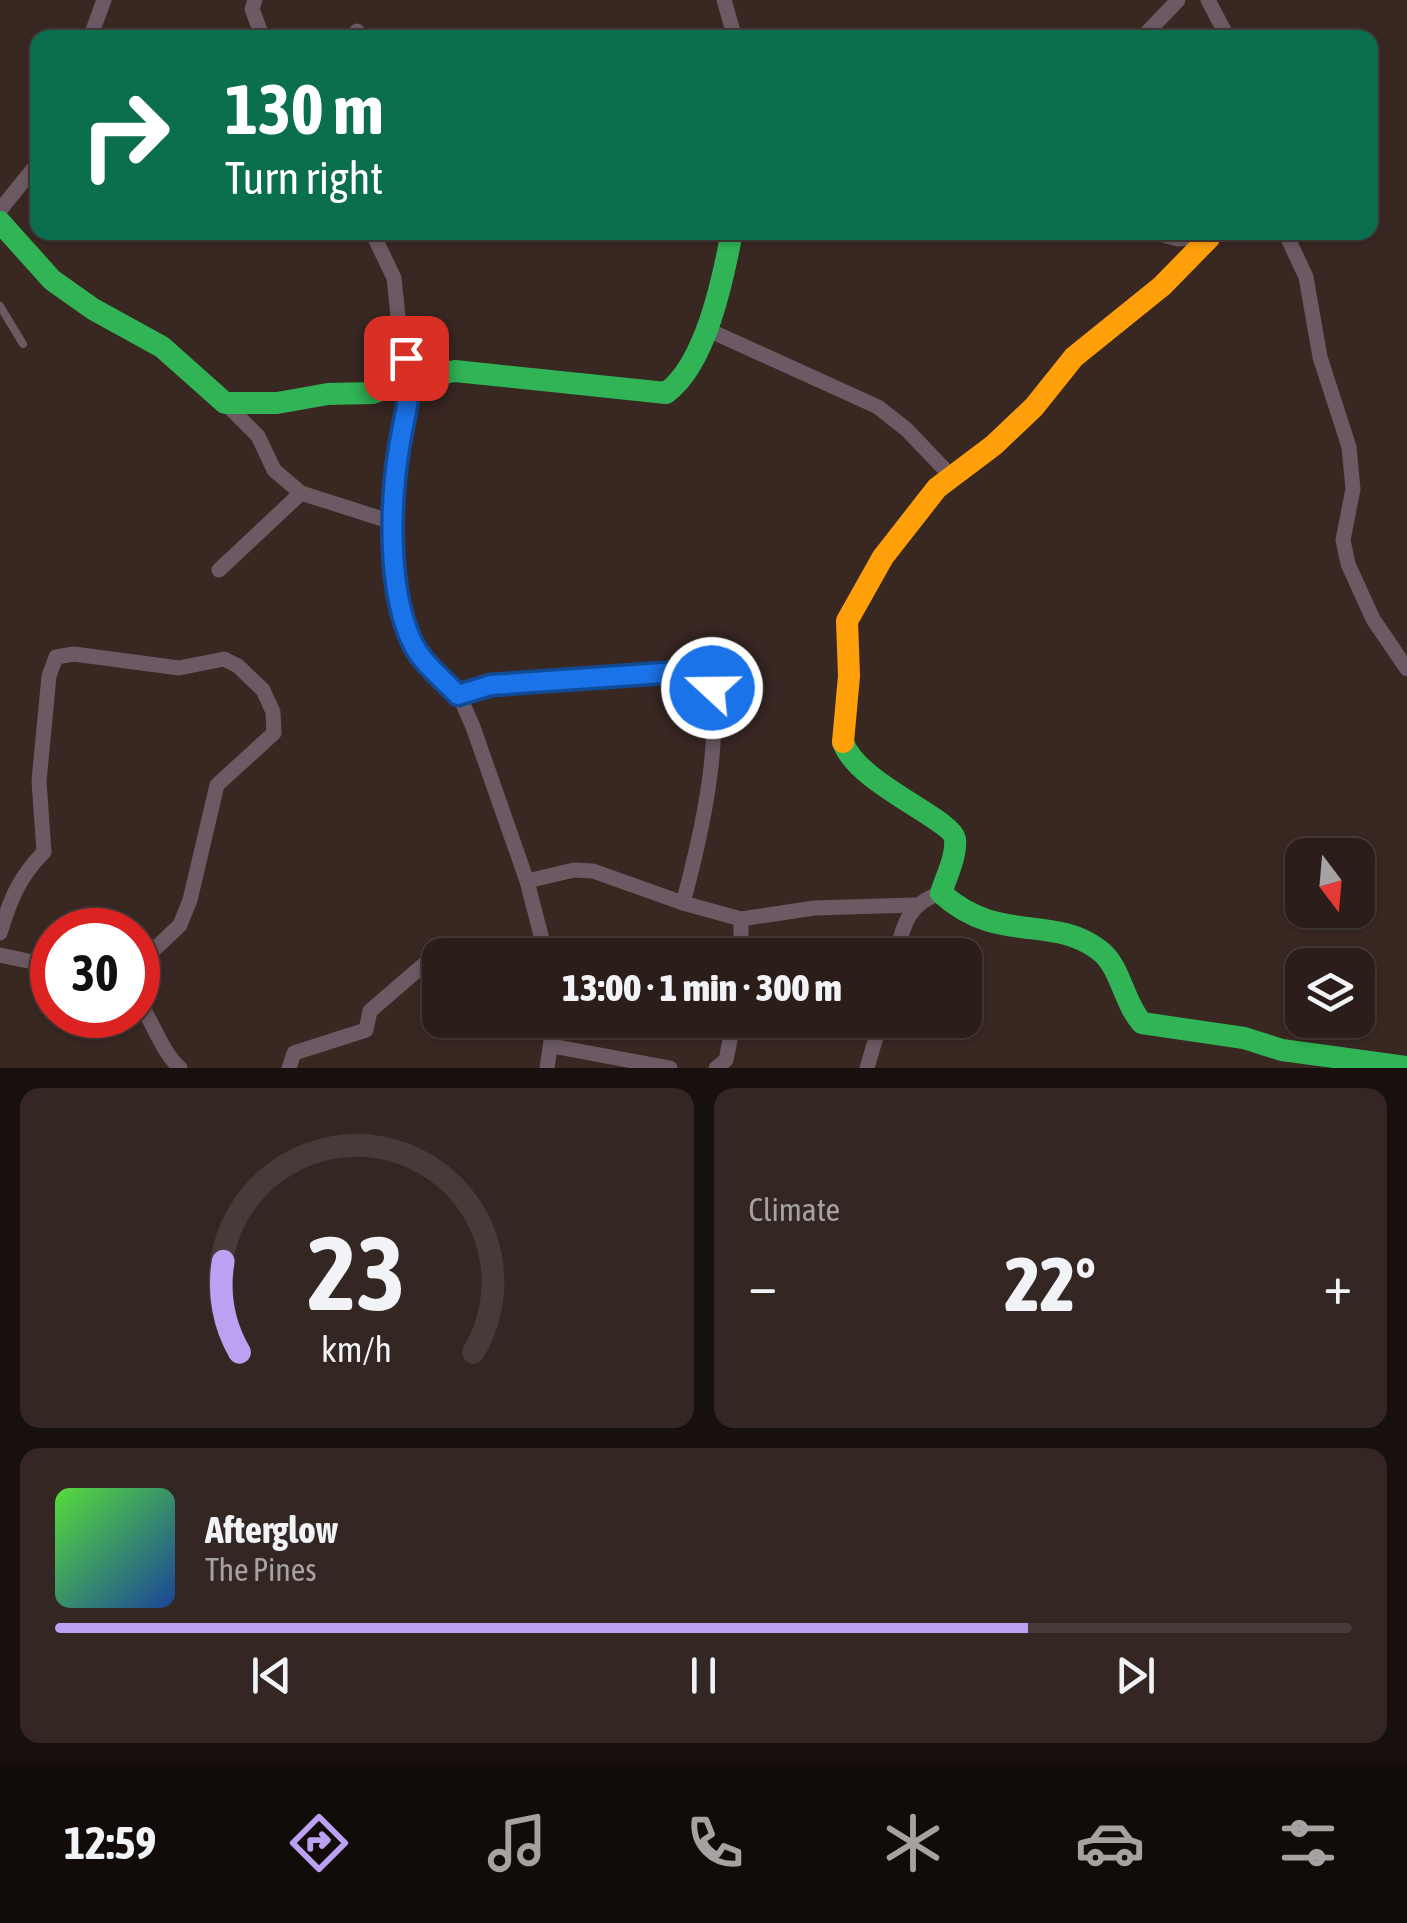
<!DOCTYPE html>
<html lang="en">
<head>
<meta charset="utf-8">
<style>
	:root { --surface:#2b1d1a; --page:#332623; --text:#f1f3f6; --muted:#a6a2a2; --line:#473b39; --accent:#bca0f2 }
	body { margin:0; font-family:"Asap Condensed",sans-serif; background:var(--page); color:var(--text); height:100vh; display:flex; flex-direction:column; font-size:38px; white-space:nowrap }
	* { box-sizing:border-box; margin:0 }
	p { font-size:32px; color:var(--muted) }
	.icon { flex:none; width:55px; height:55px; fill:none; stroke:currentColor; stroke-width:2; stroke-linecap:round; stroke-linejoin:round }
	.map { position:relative; height:1068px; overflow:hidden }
	.side { display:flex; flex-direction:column; gap:20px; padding:20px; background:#18100e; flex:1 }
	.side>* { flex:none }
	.guide { position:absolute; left:30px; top:30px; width:1348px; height:210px; border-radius:20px; box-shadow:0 2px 8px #0004,0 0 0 2px var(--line); background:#0b6e4f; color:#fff; overflow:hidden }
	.needle { width:65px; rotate:164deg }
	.buttons { position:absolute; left:1285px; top:838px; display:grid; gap:20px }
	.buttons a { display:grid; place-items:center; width:90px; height:90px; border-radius:20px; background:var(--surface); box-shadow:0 2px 8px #0004,0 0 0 2px var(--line); font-size:50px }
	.speed { position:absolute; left:30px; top:908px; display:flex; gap:20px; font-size:50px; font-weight:700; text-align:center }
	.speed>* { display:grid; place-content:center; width:130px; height:130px; border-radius:50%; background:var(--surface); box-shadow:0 2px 8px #0004,0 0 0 2px var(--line); line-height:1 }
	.speed .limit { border:15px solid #d22; background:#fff; color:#111 }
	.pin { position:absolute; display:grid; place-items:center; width:85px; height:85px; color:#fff; margin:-42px; border-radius:20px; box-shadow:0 5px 15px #0006 }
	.me { position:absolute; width:110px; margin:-55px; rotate:291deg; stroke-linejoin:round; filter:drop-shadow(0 0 8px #0008) }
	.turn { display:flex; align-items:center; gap:35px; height:210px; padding:0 30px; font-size:45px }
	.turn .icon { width:130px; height:130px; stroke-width:2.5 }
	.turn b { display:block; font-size:70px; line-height:85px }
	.big { font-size:75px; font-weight:800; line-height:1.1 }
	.side .widget { flex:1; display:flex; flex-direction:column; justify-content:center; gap:15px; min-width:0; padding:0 35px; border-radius:20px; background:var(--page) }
	.side .dial { align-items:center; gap:0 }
	.dial svg { height:260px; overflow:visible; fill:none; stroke:var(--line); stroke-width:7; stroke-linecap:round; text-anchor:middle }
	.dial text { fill:var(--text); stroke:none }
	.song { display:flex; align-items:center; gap:30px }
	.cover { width:120px; height:120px; border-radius:15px; background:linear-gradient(135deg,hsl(110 70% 55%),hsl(220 70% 35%)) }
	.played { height:10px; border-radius:5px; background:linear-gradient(90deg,var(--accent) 75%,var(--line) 75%) }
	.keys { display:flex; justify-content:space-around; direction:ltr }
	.heat { display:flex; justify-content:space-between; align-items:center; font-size:55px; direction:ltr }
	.side .tiles { flex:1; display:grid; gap:20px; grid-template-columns:1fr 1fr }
	.widget:last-child { grid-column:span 2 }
	.trip { position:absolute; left:422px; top:938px; width:560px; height:100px; border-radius:20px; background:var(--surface); box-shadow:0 2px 8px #0004,0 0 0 2px var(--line); font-weight:800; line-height:100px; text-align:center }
	.tab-bar { display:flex; height:160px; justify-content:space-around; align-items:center; background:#110c0a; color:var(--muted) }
	.tab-bar .icon { width:70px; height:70px }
	.tab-bar .current { color:var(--accent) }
	.tab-bar b { font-size:45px; color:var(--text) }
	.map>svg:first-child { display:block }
</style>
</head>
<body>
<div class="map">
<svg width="1407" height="1068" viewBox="0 0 1407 1068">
	<rect width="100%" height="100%" fill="#392722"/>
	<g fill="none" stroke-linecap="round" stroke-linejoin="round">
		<!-- lane -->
		<polyline stroke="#6b5963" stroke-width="8" points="0,306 23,344"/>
		<!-- street -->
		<g stroke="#6b5963" stroke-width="15">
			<polyline points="255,0 252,9 263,38"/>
			<polyline points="724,0 735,38"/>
			<polyline points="1208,0 1228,38"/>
			<polyline points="357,31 363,38"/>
			<polyline points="90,38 104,0"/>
			<polyline points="1142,38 1178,0"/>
			<polyline points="0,210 38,163"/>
			<polyline points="372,232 394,278 400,336 412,379 394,474 391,538 405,622 422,659 459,695 473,727 527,881 546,955"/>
			<polyline points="1152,232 1178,239 1231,232"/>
			<polyline points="1285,232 1306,277 1320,357 1349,447 1353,489 1343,540 1348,564 1373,619 1407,669"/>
			<polyline points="704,328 878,407 906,429 952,477"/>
			<polyline points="225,403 258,436 274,470 301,493 392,522"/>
			<polyline points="219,570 301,493"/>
			<path d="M459 695 491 685 692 671 708 676C725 735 699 844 683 903L593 871 574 870 527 881"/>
			<polyline points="683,903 741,919 741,955"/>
			<polyline points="741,919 814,908 914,905"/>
			<path d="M0 933C10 900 19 877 44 852L39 781 49 676 56 657 74 654 179 668 224 659 238 666 263 690 273 712 274 733 217 785 190 900 180 925 138 965"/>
			<polyline points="0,955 52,966"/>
			<path d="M896 955C904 923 908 904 941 893"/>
			<path d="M138 1001C154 1023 161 1051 180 1068"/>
			<polyline points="552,1046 670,1068"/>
			<polyline points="289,1068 294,1053 366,1030 370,1011 443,948"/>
			<polyline points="547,1068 554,1020"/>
			<polyline points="716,1068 726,1060 734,1020"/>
			<polyline points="867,1068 881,1020"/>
		</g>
		<!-- fast -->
		<g stroke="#30b455" stroke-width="22">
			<path d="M0 222 52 280 93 309 162 347 225 403H277L328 394 372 393 412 379 455 371 666 393C706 364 723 279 732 232"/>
			<path d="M843 742C856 783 952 819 955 839 957 856 946 877 941 893 998 945 1052 914 1099 950 1121 966 1123 1002 1142 1023L1244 1038 1282 1050 1407 1067"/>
		</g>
		<!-- slow -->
		<polyline stroke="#ff9f0a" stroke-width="22" points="843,742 849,676 847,621 883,557 937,488 994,445 1034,407 1074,357 1162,286 1209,238"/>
	</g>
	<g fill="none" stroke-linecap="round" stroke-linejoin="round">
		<defs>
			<path id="route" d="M406 358C414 388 404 417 399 448 390 504 387 591 413 644 423 664 443 679 458 695L491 685 692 671 708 676 712 688"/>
		</defs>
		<!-- route casing -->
		<use href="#route" stroke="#114b97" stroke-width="25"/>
		<!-- route -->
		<use href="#route" stroke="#1a73e8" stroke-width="18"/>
	</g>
</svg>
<div class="buttons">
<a><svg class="needle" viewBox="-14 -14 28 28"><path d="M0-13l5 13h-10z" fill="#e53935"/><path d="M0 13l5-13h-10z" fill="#a6a2a2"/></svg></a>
<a><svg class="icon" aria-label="layers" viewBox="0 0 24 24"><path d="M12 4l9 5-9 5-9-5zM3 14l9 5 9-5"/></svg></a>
</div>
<div class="speed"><div class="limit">30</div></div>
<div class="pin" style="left:406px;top:358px;background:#d93025"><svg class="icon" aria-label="arrive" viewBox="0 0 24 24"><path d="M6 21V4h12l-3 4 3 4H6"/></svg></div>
<svg class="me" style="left:712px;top:688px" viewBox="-20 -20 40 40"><circle r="17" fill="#1a73e8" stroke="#fff" stroke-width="3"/><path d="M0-11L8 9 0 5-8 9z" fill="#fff"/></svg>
<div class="trip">13:00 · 1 min · 300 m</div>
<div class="guide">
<div class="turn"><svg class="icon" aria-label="right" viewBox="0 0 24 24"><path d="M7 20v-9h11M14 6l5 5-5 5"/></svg><div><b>130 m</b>Turn right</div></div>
</div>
</div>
<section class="side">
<div class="tiles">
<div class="widget dial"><svg viewBox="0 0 100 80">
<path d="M14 69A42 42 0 1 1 86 69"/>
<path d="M14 69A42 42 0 0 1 9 41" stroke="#bca0f2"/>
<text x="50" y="56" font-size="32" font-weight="700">23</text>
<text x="50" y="72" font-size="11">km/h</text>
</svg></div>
<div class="widget"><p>Climate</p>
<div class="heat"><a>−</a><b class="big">22°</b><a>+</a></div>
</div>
<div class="widget">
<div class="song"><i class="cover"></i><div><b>Afterglow</b><p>The Pines</p></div></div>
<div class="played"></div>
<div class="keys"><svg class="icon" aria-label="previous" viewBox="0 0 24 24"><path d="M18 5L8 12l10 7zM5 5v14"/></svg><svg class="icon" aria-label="pause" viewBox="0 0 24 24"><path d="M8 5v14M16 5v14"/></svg><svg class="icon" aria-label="next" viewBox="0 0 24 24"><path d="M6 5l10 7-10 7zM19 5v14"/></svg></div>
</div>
</div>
</section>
<nav class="tab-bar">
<b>12:59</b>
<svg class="icon current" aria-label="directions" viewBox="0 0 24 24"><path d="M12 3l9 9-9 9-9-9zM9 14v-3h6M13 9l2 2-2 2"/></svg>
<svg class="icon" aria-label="music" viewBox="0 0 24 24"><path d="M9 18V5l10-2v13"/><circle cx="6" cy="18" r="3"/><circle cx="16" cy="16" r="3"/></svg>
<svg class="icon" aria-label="phone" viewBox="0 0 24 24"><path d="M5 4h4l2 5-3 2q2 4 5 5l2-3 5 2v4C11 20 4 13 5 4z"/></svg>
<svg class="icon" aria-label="climate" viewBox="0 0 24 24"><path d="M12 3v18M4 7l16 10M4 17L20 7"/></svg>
<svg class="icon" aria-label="car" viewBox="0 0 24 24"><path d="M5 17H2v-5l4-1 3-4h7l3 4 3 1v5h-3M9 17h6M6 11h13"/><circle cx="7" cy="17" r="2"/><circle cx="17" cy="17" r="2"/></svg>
<svg class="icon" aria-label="filters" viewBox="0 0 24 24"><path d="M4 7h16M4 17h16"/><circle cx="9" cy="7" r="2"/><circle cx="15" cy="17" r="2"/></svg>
</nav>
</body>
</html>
